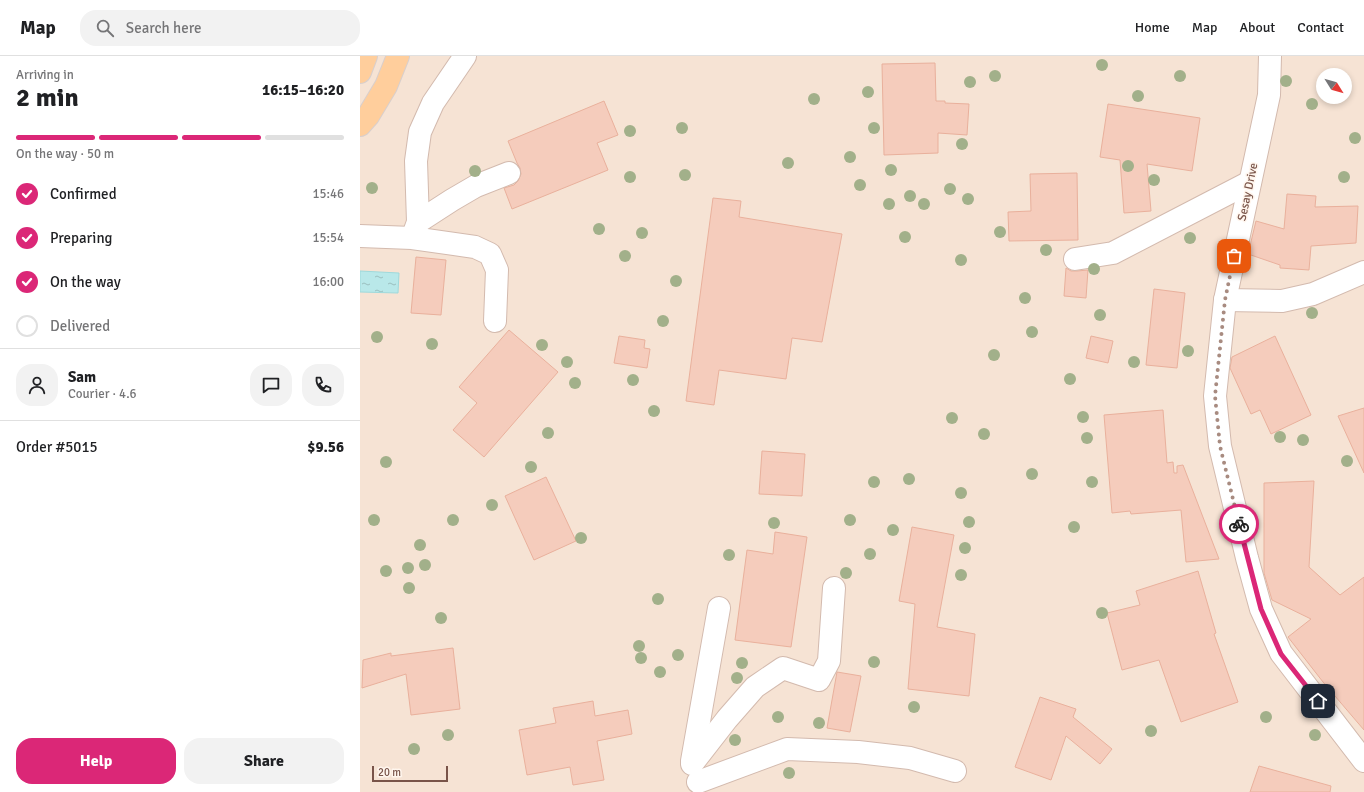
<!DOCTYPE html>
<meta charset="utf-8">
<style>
body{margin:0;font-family:Signika,sans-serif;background:#f2f2f2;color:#202124;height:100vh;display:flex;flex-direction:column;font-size:15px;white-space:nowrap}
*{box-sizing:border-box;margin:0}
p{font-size:13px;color:#757577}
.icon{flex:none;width:22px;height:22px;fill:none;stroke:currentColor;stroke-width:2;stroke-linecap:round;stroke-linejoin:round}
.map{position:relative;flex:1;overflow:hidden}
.sheet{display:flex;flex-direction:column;background:#fff;width:360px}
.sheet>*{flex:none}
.needle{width:26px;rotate:127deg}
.tools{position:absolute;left:956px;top:12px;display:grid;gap:8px}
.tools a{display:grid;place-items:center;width:36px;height:36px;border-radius:50%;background:#fff;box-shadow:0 2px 6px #0003;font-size:20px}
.scale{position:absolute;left:12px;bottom:10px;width:76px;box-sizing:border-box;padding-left:4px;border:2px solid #795449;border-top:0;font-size:11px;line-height:14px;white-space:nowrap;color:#795449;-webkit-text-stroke:3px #fff6ee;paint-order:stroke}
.pin{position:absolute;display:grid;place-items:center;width:34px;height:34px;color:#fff;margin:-17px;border-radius:8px;box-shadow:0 2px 6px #0006}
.courier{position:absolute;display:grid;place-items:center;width:40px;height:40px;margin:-20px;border:3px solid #db2777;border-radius:50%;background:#fff;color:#222;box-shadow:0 1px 5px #0007}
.overview em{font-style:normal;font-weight:700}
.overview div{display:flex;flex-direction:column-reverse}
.overview{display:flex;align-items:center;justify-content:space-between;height:68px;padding:0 16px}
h1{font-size:26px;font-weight:700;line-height:30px}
.bar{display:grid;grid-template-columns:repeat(4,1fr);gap:6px 4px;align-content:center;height:48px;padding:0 16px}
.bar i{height:5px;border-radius:3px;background:#e0e0e0}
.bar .selected{background:#db2777}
.bar p{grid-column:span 4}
.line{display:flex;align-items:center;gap:10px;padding:0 16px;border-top:1px solid #e0e0e0}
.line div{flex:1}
.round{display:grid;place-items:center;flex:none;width:42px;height:42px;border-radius:16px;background:#f2f2f2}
ol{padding:0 16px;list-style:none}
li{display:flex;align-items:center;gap:12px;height:44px}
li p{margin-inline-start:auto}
li .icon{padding:4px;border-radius:50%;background:#db2777;color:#fff;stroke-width:4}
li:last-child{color:#757577}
li i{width:22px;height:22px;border:2px solid #e0e0e0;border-radius:50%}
.primary-button{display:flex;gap:8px;margin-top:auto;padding:8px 16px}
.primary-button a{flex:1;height:46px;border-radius:16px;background:#db2777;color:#fff;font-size:16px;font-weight:700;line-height:46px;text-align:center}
.primary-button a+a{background:#f2f2f2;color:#202124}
header{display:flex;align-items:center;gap:24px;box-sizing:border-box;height:56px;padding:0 20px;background:#fff;border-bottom:1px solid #e0e0e0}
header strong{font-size:19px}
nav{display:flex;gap:22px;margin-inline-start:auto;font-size:14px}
.search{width:280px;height:36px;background:#f2f2f2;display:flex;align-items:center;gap:10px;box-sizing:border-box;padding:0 14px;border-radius:16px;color:#757577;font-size:15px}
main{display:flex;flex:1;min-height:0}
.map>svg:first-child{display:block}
.residential{fill:#f6e3d4;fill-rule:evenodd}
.water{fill:url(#water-ripples);stroke:#9fd9db}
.building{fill:#f5ccbc;stroke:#e9b09c}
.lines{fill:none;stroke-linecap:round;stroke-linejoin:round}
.minor-casing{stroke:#d3baae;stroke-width:24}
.major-casing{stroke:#d9cfcc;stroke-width:24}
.minor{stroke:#fff;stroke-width:22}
.major{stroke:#ffce9c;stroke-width:22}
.tree{fill:#a2b08a}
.done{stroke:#a88b80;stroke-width:4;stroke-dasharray:0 7.2}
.route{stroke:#db2777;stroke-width:5}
.labels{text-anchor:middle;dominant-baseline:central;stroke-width:3;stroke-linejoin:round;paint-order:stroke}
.street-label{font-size:12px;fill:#795449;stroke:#fff6ee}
</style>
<header>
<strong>Map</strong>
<div class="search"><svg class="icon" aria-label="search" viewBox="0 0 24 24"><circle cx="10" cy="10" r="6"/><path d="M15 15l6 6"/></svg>Search here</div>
<nav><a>Home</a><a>Map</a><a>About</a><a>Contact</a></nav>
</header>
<main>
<section class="sheet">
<div class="overview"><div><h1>2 min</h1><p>Arriving in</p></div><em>16:15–16:20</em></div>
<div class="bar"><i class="selected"></i><i class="selected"></i><i class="selected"></i><i></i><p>On the way · 50 m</p></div>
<ol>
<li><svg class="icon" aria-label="check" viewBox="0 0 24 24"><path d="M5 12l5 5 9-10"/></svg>Confirmed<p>15:46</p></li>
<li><svg class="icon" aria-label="check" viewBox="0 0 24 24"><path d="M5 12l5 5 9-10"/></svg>Preparing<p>15:54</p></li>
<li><svg class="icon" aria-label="check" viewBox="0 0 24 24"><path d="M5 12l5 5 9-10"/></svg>On the way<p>16:00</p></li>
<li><i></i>Delivered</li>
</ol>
<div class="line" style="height:72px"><a class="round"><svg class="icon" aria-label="person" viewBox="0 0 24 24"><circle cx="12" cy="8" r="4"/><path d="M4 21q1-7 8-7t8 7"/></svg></a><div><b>Sam</b><p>Courier · 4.6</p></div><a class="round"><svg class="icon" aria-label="chat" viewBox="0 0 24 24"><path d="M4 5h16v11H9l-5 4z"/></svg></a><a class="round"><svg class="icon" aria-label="phone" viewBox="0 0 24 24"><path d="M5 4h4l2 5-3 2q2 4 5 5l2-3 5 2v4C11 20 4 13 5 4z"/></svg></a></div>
<div class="line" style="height:52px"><div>Order #5015</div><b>$9.56</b></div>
<div class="primary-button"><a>Help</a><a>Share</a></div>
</section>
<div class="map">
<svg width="1004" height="736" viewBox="0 0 1004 736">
<defs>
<pattern id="water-ripples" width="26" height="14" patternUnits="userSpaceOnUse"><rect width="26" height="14" fill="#b9e8e9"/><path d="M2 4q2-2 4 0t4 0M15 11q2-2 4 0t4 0" fill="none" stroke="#9bbfbf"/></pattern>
</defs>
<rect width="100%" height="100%" fill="#fef2e7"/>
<!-- residential -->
<path class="residential" d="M0,0H1004V736H0ZM963,19H985V41H963Z"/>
<!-- water -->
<path class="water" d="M0,215L39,217L38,237L0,236Z"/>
<!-- building -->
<g class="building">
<path d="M575,7L576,45H585V47L609,48L607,79L578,77V97L524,99L522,8Z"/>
<path d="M244,45L258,79L237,87L248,114L152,153L144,132L154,129L158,125L161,118L160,112L157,107L148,85Z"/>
<path d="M748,48L840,62L832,115L787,108L791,155L764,157L760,104L740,101Z"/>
<path d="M717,117L718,184L649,185L648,156L671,155L670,118Z"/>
<path d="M927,138L956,140L955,151L998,150L996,187L951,190L949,214L920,212V209L888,198L896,165L924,173Z"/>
<path d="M353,142L381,145L379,161L482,178L462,286L432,282L426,323L359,314L354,349L326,345Z"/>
<path d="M56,201L86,204L81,259L51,257Z"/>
<path d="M706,212L711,215H717L728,214L726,242L704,240Z"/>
<path d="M794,233L825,237L817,312L786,309Z"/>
<path d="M149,274L198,316L124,401L93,374L117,347L99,331Z"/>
<path d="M259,280L285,284L284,292L290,293L287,312L254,307Z"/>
<path d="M731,280L753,285L748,307L726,302Z"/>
<path d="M915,280L951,359L911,378L900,354L891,358L870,312L872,301Z"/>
<path d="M1004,352V417L978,360Z"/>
<path d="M803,354L807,407L813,406L814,417H817V410L823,409L859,503L826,506L821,454L771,458L770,455L752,457L744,359Z"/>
<path d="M402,395L445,398L442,440L399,438Z"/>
<path d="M186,421L216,485L174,504L145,440Z"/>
<path d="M954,425L949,511L980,539L1004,521V674L963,626L928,581L951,563L912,544L904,517V427Z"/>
<path d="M552,471L594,479L577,571L615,578L609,640L548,633L555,548L539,545Z"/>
<path d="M415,476L447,481L431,591L375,584L387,494L413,498Z"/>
<path d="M838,515L856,577L854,578L878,646L821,666L799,604L762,614L747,557L780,549L776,535Z"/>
<path d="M93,592L100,653L51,659L46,618L2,632L3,604L31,597V600Z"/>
<path d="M477,616L501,620L490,676L467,672Z"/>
<path d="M680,641L716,653L713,661L752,693L740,708L706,680L691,724L655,711Z"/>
<path d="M233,645L235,660L268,654L272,678L237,685L244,724L213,729L210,711L167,719L159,674L196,667L193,652Z"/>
<path d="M899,710L971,730L970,736H890Z"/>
</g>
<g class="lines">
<defs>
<g id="minor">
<path d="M910,0L909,39L865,244L855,340L860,390L887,502L901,553L921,597L1004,705"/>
<path d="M58,166L56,105L60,76L73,47L105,0"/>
<path d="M54,177L58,166L92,144L116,130L149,117"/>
<path d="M0,180L52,182L115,191L130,198L137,214L135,265"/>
<path d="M715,203L753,197L890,126"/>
<path d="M865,244L922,245L953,238L1004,216"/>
<path d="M332,705L359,552"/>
<path d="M332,708L367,663L395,631L423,612L459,624L469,605L474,532"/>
<path d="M338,726L427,693L498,696L550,702L595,715"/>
</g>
<g id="major">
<path d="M0,16L6,0"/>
<path d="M0,69L8,60L26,30L38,0"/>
</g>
</defs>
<!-- minor casing -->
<use href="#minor" class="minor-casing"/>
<!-- major casing -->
<use href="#major" class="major-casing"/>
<!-- minor -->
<use href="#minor" class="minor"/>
<!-- major -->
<use href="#major" class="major"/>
</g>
<!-- trees -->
<g class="tree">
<circle cx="742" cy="9" r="6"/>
<circle cx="635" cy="20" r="6"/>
<circle cx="820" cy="20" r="6"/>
<circle cx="926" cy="25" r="6"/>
<circle cx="610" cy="26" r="6"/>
<circle cx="508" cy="36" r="6"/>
<circle cx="778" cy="40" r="6"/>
<circle cx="454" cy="43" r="6"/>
<circle cx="952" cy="48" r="6"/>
<circle cx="322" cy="72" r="6"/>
<circle cx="514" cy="72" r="6"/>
<circle cx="270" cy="75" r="6"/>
<circle cx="995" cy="82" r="6"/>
<circle cx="602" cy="88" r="6"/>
<circle cx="490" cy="101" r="6"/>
<circle cx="428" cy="107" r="6"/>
<circle cx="768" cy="110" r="6"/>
<circle cx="531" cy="114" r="6"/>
<circle cx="115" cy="115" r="6"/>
<circle cx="325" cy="119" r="6"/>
<circle cx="270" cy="121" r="6"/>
<circle cx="984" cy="121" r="6"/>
<circle cx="794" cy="124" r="6"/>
<circle cx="500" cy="129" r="6"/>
<circle cx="12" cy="132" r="6"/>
<circle cx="590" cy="133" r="6"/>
<circle cx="550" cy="140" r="6"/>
<circle cx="608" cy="143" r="6"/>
<circle cx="529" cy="148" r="6"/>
<circle cx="564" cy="148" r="6"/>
<circle cx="239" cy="173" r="6"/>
<circle cx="640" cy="176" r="6"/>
<circle cx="282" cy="177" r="6"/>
<circle cx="545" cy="181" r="6"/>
<circle cx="830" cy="182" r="6"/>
<circle cx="686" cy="194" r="6"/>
<circle cx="265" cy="200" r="6"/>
<circle cx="601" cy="204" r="6"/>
<circle cx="734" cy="213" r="6"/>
<circle cx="316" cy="225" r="6"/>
<circle cx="665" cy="242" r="6"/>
<circle cx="952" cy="257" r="6"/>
<circle cx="740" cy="259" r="6"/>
<circle cx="303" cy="265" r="6"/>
<circle cx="672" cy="276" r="6"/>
<circle cx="17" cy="281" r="6"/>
<circle cx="72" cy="288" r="6"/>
<circle cx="182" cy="289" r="6"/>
<circle cx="828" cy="295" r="6"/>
<circle cx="634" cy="299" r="6"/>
<circle cx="207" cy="306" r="6"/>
<circle cx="774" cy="306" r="6"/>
<circle cx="710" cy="323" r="6"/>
<circle cx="273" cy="324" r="6"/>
<circle cx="215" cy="327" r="6"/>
<circle cx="294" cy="355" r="6"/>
<circle cx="723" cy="361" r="6"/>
<circle cx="592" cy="362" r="6"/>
<circle cx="188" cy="377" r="6"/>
<circle cx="624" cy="378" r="6"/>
<circle cx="920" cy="381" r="6"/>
<circle cx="727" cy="382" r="6"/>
<circle cx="943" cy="384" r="6"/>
<circle cx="987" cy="405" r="6"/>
<circle cx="26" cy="406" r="6"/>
<circle cx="171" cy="411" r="6"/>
<circle cx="672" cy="418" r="6"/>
<circle cx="549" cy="423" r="6"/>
<circle cx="514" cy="426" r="6"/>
<circle cx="732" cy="426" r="6"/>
<circle cx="601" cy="437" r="6"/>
<circle cx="132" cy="449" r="6"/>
<circle cx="14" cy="464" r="6"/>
<circle cx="93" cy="464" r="6"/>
<circle cx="490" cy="464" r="6"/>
<circle cx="609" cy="466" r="6"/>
<circle cx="414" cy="467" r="6"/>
<circle cx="714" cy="471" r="6"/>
<circle cx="533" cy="474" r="6"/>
<circle cx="221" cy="482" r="6"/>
<circle cx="60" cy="489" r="6"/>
<circle cx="605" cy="492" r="6"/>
<circle cx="510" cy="498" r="6"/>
<circle cx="369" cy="499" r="6"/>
<circle cx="65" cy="509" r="6"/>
<circle cx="48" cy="512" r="6"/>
<circle cx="26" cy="515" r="6"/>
<circle cx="486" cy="517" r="6"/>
<circle cx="601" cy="519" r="6"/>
<circle cx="49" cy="532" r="6"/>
<circle cx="298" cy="543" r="6"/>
<circle cx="742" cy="557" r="6"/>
<circle cx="81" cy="562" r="6"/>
<circle cx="279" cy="590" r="6"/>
<circle cx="318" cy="599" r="6"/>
<circle cx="281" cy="602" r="6"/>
<circle cx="514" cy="606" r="6"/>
<circle cx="382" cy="607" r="6"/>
<circle cx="300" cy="616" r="6"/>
<circle cx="377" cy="622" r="6"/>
<circle cx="554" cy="651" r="6"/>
<circle cx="418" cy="661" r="6"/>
<circle cx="906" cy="661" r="6"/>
<circle cx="459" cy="667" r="6"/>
<circle cx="791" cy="675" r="6"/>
<circle cx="88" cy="679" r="6"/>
<circle cx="955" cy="679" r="6"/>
<circle cx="375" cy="684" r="6"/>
<circle cx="54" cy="693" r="6"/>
<circle cx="429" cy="717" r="6"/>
</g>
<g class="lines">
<!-- done -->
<path class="done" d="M874,200L865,244L855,340L860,390L879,468"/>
<!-- route -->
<path class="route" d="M879,468L901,553L921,598L958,645"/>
</g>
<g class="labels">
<!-- street labels -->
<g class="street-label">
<text transform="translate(888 136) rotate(-78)">Sesay Drive</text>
</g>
</g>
</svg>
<div class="tools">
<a><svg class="needle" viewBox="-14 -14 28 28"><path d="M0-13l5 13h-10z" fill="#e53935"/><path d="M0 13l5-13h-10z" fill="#757577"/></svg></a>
</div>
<div class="scale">20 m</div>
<div class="pin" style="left:874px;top:200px;background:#ea580c"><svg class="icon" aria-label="bag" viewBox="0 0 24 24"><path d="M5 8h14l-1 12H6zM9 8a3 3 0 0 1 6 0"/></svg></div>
<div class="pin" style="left:958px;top:645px;background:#1f2937"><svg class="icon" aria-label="home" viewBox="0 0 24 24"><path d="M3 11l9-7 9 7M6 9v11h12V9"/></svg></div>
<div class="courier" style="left:879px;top:468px"><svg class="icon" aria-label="bike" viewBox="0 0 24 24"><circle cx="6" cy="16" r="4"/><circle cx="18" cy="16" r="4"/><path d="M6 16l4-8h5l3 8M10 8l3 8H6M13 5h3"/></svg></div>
</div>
</main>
